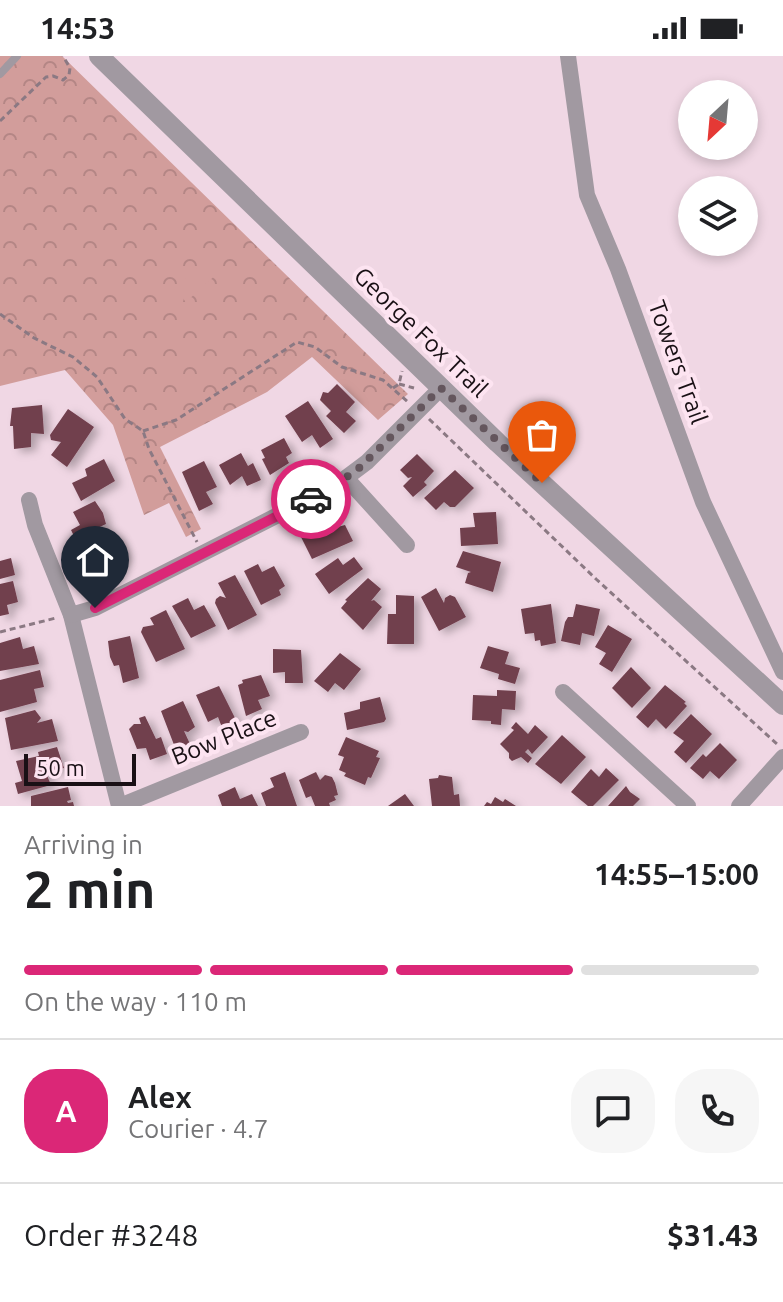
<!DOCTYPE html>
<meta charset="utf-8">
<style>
body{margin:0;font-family:Ubuntu,sans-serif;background:#f6f6f6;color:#202124;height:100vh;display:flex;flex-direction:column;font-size:30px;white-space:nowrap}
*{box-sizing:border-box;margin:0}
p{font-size:26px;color:#757577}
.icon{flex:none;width:44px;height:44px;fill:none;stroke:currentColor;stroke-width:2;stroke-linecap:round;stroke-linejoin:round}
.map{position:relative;height:750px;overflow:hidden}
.side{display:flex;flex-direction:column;background:#fff;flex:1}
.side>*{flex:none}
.needle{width:52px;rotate:206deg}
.buttons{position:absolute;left:678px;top:24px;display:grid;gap:16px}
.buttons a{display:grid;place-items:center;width:80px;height:80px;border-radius:50%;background:#fff;box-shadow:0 4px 12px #0003;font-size:40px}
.scale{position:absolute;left:24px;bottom:20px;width:112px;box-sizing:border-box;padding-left:8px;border:4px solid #191015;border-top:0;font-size:22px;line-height:28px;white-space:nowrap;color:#191015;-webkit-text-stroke:6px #fde4f1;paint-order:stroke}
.pin{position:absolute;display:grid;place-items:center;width:68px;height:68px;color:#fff;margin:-82px -34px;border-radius:50% 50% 50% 0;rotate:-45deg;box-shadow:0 0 8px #0007}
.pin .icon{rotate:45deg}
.courier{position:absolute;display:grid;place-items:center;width:80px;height:80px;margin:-40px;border:6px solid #db2777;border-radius:50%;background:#fff;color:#222;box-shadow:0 2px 10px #0007}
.head em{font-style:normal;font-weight:700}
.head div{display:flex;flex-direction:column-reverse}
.head{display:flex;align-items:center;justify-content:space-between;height:136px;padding:0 24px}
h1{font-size:52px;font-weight:700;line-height:60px}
.bar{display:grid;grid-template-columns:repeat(4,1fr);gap:12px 8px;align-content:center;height:96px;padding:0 24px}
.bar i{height:10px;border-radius:6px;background:#e0e0e0}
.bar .active{background:#db2777}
.bar p{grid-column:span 4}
.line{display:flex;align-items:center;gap:20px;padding:0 24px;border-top:2px solid #e0e0e0}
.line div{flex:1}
.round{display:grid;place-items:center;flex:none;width:84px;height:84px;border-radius:32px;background:#f6f6f6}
.status{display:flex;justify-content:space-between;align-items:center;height:56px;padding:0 40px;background:#fff;direction:ltr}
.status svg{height:22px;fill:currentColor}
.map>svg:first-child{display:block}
.park{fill:url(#park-crowns)}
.pitch{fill:#d29d9b}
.building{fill:#713f4d;filter:url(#shadow)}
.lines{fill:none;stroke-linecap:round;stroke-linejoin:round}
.path{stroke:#8b7983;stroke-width:3;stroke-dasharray:6 4;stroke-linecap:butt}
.service{stroke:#a199a1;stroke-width:8}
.minor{stroke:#a199a1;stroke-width:16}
.tertiary{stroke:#a199a1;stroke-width:20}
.done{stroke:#64565d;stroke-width:8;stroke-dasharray:0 14.4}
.route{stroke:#db2777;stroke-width:10}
.labels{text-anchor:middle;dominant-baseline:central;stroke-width:8;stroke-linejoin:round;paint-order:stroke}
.street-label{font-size:24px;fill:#191015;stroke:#fde4f1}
</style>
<div class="status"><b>14:53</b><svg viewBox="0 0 49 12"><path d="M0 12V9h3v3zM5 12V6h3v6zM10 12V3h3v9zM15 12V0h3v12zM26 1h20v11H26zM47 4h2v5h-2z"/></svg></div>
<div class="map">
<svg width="783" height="750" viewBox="0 0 783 750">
<defs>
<pattern id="park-crowns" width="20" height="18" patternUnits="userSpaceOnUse" patternTransform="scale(2)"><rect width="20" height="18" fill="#d29d9b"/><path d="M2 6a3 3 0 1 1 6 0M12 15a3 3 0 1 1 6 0" fill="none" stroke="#b48685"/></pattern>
<filter id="shadow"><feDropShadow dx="6" dy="3.5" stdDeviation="4" flood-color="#0004"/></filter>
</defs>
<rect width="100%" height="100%" fill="#f0d7e4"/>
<!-- park -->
<path class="park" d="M0,0H62L408,338L378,364L312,301L267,336L160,391L201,473L186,481L169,447L144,459L113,369L65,314L0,330Z"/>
<!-- pitch -->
<path class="pitch" d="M208,202L220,215L186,246L174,233Z"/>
<!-- building -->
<g class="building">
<path d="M337,328L355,346L346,356L356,365L344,377L326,360L331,355L320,344L323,336L328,337Z"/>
<path d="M308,345L333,383L320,392L312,379L302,386L285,360Z"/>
<path d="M42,349L44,378L31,377V391L14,393L13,370H10L12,352Z"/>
<path d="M68,353L94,371L67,411L51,399L61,386L51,384L50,379Z"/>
<path d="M284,382L292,397L286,401L289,407L270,419L262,403L265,402L261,394Z"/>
<path d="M241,397L248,410L253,407L261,424L247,430L242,420L230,429L219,409Z"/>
<path d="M417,398L434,415L424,426L427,429L413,441L403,430L412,421L408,422L400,414Z"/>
<path d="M104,403L115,425L81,445L72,427L87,420L85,413Z"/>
<path d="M204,405L217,431L206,436L213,448L199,455L182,416Z"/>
<path d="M455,414L474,432L455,451H450L444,446L436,454L424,442Z"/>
<path d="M95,445L103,457L106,468L93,474L96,479L78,488L71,474L80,469L73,456Z"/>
<path d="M496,456L498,488L461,490L460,472L475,471L473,457Z"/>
<path d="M329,464L334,472L345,469L353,485L312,503L300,479Z"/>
<path d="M115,479L126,501L101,514L96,504L85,510L77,494L97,484L98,486L106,482V484Z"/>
<path d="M463,495L501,506L493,536L465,527L468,517L471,516L456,511Z"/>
<path d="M354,501L363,513L329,538L315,518L338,502L343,509Z"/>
<path d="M11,502L15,519L0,523V505Z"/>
<path d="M258,508L262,516L274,510L285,530L279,534L281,539L261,549L244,515Z"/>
<path d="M235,519L257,559L228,574L215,547L216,543L220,540L226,542L218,527Z"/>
<path d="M368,522L381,533L371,545L374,544L382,551L363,574L341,552L347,545L345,544Z"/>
<path d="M13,525L18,546L7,549L9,558L0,560V528Z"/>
<path d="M436,532L444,547L445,542L450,539L455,541L466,561L439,575L421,541Z"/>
<path d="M396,539L414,540V588H387L388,558H396Z"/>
<path d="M188,542L194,554L204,549L216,570L191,582L172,550Z"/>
<path d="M551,548L556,587L541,590L540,584L535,585L534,577L525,578L521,553Z"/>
<path d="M576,548L600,553L594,580L582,577L580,589L561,585L565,566L568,561H573Z"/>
<path d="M166,554L185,593L156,606L141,576L143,571L154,569L150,562Z"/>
<path d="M608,569L632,583L612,616L599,608L606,597L595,591Z"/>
<path d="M130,580L139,622L123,627L119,609L114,610L110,601L108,585Z"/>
<path d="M20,581L23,593L34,590L39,608L0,615V587Z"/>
<path d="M488,590L509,596L505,608L520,612L515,628L498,623L499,618L480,612Z"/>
<path d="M273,593L301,594L303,627H285V616L273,617Z"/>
<path d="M340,597L361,613L344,634L335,627L328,636L314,625Z"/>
<path d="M631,611L651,632L632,652L612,632Z"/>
<path d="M40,614L44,631L34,633L37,646L0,656V624Z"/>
<path d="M261,619L270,640L258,644L262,653L246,660L238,629L243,627L242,624Z"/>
<path d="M665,629L686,646L684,647L687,650L666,673L656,663L648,672L636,661Z"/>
<path d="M219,630L238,668L223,674L218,661L208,666L196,639Z"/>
<path d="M497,634L516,635L515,654L502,653L501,669L491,668V665L472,664L473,639L497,640Z"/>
<path d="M380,641L386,663L384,666L347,674L344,657L360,653V646Z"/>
<path d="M183,645L195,671L188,676L184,675L190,688L176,694L161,655Z"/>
<path d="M35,654L41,662L37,667L52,663L58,685L11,694L5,662Z"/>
<path d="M691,658L712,678L686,707L674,696L684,685L673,677Z"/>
<path d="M145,660L156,683L161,681L167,698L150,704L146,692L137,693L129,673L134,668H141L139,662Z"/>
<path d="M516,666L528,678L535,669L548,681L532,698L528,693L525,696L532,702L528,707L521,701L512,705L509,702V697L500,688L514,674L511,672Z"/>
<path d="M562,679L586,701L561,728L535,708Z"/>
<path d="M346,681L379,695L376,701L380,702L371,722L368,721L365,729L344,720L346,717L339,714L344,701L338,699Z"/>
<path d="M720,687L737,704L719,723L710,715L703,723L690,712L703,698L706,701Z"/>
<path d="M57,691L64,712L46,717L51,729L18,738L15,727L22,725L16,705L39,700L38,696Z"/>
<path d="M606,712L619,724L593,750H588L571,736L591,713L599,721Z"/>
<path d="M285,716L297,750H266L261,737L274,731L270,722Z"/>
<path d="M316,716L320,724L325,719L332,721L335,727L338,739L334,740L336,744L329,747L330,750H315L311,740L306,742L299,724Z"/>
<path d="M439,719L452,721L454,739L459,738L460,750H432L429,723L438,722Z"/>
<path d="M626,730L630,736L640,743L633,750H608Z"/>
<path d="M68,731L71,744L67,745L68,747L73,746L74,750H31V740Z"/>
<path d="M235,731L240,743L252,738L258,750H222L218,739Z"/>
<path d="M405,738L414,750H388Z"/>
<path d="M495,741L503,746L505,743L516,750H484L487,746L491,748Z"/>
</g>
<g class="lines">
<!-- path -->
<g class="path">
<path d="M0,65L46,21L53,20L63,24L69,19L70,12L63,0"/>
<path d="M0,258L34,282L73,301L97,321L125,363L143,375L149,393L197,486"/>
<path d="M399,328L414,332"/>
<path d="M393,332L399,328L402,315"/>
<path d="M429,363L596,523L777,688"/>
<path d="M143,375L176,364L297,286L315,291L342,311L383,324L408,346"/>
<path d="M0,576L56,562"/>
</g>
<!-- service -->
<path class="service" d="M0,18L17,0"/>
<!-- minor -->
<g class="minor">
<path d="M568,0L587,139L618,213L703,446L783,616"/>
<path d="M347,423L407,489"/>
<path d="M29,444L35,469L71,559L119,750"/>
<path d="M71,559L95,552L335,430L367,406L441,332"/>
<path d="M563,636L688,750"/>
<path d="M120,750L301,676"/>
<path d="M739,750L783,701"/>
</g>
<!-- tertiary -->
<path class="tertiary" d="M99,0L498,387L783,649"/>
</g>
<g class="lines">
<!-- done -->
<path class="done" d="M311,443L356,415L441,332L542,427"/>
<!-- route -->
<path class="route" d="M95,552L311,443"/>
</g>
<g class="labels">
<!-- street labels -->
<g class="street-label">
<text transform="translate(421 276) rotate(44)">George Fox Trail</text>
<text transform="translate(678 306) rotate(70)">Towers Trail</text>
<text transform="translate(224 681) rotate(-22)">Bow Place</text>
</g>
</g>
</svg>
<div class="buttons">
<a><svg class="needle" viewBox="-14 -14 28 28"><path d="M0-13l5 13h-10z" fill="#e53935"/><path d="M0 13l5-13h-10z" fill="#757577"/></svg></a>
<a><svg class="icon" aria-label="layers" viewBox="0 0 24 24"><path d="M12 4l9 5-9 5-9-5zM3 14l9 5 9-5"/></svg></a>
</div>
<div class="scale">50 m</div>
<div class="pin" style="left:542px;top:427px;background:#ea580c"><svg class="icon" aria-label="bag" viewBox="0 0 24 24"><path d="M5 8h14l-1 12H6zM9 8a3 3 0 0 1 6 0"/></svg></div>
<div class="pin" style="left:95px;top:552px;background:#1f2937"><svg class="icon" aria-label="home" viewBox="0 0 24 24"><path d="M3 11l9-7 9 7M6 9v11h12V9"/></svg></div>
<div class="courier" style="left:311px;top:443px"><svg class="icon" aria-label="car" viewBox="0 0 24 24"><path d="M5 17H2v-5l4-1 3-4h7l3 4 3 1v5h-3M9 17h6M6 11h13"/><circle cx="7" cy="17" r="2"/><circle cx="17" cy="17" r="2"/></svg></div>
</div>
<section class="side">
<div class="head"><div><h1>2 min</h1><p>Arriving in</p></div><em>14:55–15:00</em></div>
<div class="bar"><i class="active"></i><i class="active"></i><i class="active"></i><i></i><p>On the way · 110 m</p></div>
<div class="line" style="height:144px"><b class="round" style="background:#db2777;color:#fff">A</b><div><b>Alex</b><p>Courier · 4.7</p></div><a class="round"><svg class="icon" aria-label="chat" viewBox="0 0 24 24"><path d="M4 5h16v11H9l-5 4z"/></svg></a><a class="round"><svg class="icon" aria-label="phone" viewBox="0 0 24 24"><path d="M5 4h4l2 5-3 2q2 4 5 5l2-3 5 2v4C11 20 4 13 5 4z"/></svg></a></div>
<div class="line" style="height:104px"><div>Order #3248</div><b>$31.43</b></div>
</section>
